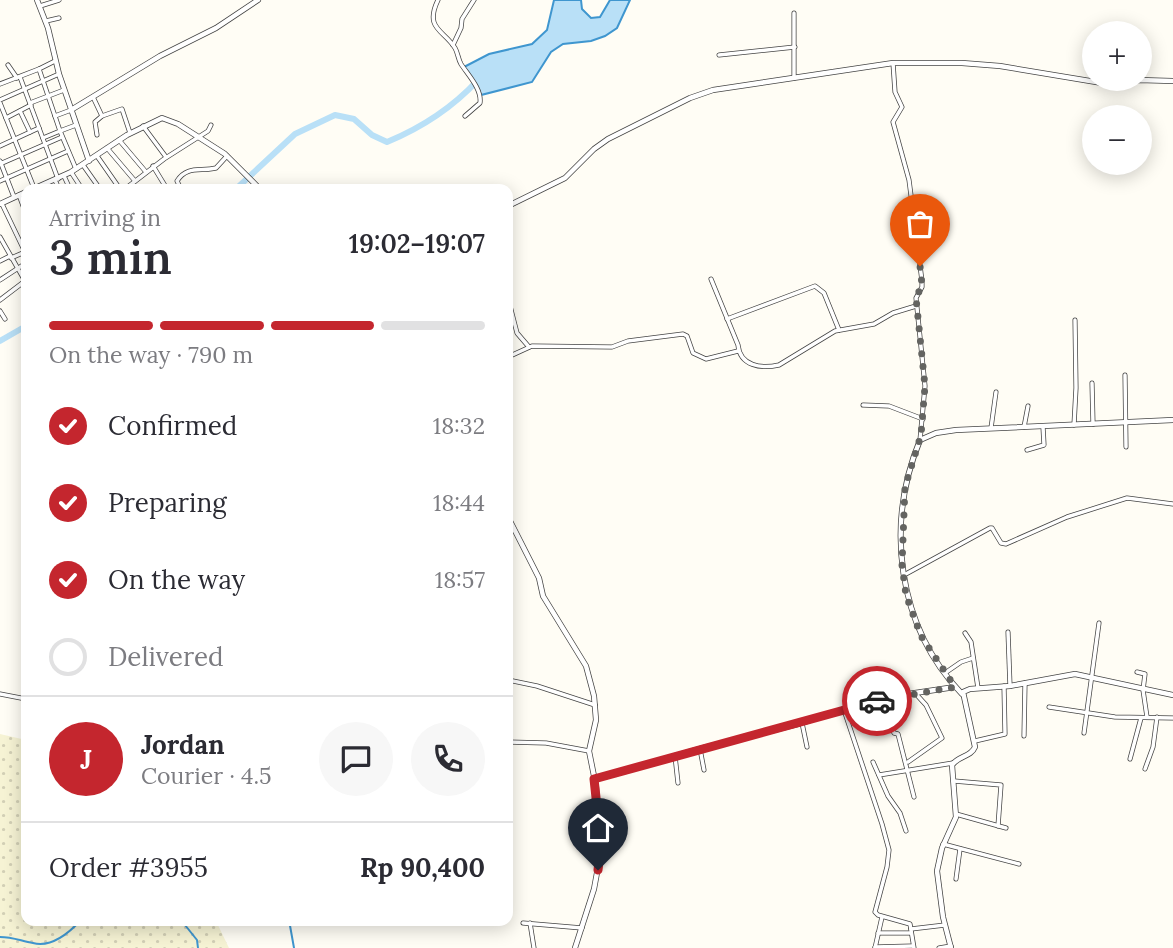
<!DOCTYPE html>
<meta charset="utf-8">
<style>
body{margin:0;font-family:Lora,serif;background:#f7f7f7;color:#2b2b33;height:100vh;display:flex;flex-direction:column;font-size:26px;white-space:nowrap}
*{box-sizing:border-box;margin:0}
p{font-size:23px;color:#7c7c81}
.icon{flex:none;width:38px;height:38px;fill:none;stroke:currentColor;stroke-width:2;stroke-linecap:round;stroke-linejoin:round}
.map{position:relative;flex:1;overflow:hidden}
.panel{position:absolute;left:21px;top:184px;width:492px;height:742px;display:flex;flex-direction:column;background:#fff;border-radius:14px;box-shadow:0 4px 18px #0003}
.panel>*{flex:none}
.fabs{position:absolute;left:1082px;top:21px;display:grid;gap:14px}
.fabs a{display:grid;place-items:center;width:70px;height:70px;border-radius:50%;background:#fff;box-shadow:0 4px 18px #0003;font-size:35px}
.pin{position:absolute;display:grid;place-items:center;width:60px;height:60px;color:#fff;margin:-72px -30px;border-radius:50% 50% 50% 0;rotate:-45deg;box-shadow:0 0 7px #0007}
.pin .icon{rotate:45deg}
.courier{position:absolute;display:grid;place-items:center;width:70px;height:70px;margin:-35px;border:5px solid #c4262e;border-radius:50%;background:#fff;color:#222;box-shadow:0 2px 9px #0007}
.overview em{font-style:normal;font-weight:600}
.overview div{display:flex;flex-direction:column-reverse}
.overview{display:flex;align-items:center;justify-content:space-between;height:119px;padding:0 28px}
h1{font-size:46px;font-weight:600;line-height:52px}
.bar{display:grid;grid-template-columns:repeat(4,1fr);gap:10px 7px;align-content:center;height:84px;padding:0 28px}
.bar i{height:9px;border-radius:5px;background:#e1e1e2}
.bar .active{background:#c4262e}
.bar p{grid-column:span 4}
.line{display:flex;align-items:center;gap:18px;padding:0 28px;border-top:2px solid #e1e1e2}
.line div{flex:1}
.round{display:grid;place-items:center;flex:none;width:74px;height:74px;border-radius:37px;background:#f7f7f7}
ol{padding:0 28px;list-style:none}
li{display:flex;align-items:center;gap:21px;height:77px}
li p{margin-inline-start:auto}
li .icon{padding:7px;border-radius:50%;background:#c4262e;color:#fff;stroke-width:4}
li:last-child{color:#7c7c81}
li i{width:38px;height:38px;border:4px solid #e1e1e2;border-radius:50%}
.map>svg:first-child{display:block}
.farmland{fill:url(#farmland-dots)}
.water{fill:#b9e0f7;stroke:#3f96cf;stroke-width:2}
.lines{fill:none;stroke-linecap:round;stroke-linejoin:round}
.stream{stroke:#3f96cf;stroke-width:2}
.river{stroke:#b9e0f7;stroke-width:6}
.minor-casing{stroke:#444;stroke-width:5}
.tertiary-casing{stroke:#444;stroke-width:6}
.minor{stroke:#fff;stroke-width:3.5}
.tertiary{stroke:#fff;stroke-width:4.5}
.done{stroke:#646461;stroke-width:7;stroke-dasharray:0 12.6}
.route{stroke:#c4262e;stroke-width:9}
</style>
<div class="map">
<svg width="1173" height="948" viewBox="0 0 1173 948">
<defs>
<pattern id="farmland-dots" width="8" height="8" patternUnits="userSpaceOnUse" patternTransform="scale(1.75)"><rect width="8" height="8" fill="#f6f3d4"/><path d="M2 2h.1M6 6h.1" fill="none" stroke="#d2cfb5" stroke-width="1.8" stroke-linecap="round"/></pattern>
</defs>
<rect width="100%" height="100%" fill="#fffdf5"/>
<!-- farmland -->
<path class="farmland" d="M0,734L26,740V920L216,921L229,948H0Z"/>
<!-- water -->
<path class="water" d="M554,0H581L582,9L591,18L600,17L610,0H630L617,28L605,36L591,41L563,44L551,52L532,82L481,95L464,67L489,54L532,44L547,30Z"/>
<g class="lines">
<!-- stream -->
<g class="stream">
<path d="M181,920L197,940L198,948"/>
<path d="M289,920L294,948"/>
<path d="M0,937C13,937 21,941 33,943C52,948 69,933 81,920"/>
</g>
<!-- river -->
<g class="river">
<path d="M236,189L295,134L335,115L354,119L372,135L387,142C421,128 453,107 478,80"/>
<path d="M0,341L26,326"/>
</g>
<defs>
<g id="minor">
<path d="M438,0C424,29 444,30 455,48C458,53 458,59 461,64C468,75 482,89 480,103L465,116"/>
<path d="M40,6L59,0"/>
<path d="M794,13V78"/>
<path d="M46,21L59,18"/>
<path d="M453,45L461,28L462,19L474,0"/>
<path d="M719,55L795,47"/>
<path d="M55,61L39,69L60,131L76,125"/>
<path d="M893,63L895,92L902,107L893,122L909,180L922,281V287L916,298L925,386L920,440"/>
<path d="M8,65L17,78"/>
<path d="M20,77L58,179"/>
<path d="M0,84L39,69"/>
<path d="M93,97L102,116L122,109L130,133"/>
<path d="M0,100L59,74"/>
<path d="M0,103L34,188"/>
<path d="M30,103L64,90"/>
<path d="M20,111L30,132"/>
<path d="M55,116L71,110"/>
<path d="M6,118L31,105"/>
<path d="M143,126L166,157"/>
<path d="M97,135L95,122L102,116"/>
<path d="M43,138L60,131L76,169"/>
<path d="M119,140L146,172"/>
<path d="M0,146L39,128"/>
<path d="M107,148L135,181"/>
<path d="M97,156L120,189"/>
<path d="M0,161L14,197"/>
<path d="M0,164L62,137"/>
<path d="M83,165L100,189"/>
<path d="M153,166L167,189"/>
<path d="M71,172L82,189"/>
<path d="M64,176L70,189"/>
<path d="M55,180L59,189"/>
<path d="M0,181L68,151"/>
<path d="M125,189L164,159L208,131L211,125"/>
<path d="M181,189L177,181C187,165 201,172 216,168L227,156"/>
<path d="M19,195L26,214"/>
<path d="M2,204L25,252"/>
<path d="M0,237L25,281"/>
<path d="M11,258L25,252"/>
<path d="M0,261L10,256"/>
<path d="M711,279L738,345C740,366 761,369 779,365L835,331L874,324L893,313L916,306"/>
<path d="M0,280L26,263"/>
<path d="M508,298L517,333L529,347"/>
<path d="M0,300L25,281"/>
<path d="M0,311L5,319"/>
<path d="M727,319L815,286L824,293L839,330"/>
<path d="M508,357L532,346L612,347L628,341L683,334L687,336L693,353L706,359L738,351"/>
<path d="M1125,375L1126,447"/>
<path d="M1092,383L1093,424"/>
<path d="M863,405L889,406L923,419"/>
<path d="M1074,425L1076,388L1075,320"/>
<path d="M1024,427L1028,406"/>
<path d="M991,428L996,392"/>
<path d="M1027,450L1044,445L1043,427"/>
<path d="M904,575L990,528H992L1001,543L1006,544L1067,517L1127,498L1173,504"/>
<path d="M1008,632L1010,686"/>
<path d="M965,633L971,642L978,688"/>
<path d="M508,659L510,680"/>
<path d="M1137,672L1145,674L1143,690L1147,717"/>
<path d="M945,673L961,662L973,658"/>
<path d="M508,680L537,686L595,705"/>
<path d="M0,694L26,699"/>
<path d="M879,700L894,733L898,734L914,797"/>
<path d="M1049,707L1115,717L1173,718"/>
<path d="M844,710L882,824L889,850L887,867L875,912L878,915L910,924L914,948"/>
<path d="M802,723L807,747"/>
<path d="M1084,733L1099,623"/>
<path d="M1024,736L1025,683"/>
<path d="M975,741L1005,734L1004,686"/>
<path d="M508,742L546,743L589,751"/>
<path d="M700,749L704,770"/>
<path d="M675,756L678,783"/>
<path d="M1130,759L1141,718"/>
<path d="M873,762L888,796L900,813L906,831"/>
<path d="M908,762L942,738L926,705L915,693"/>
<path d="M1145,769L1153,747L1157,717"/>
<path d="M879,775L953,763"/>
<path d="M954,781L1001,785L998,826"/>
<path d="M956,814L1006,828"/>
<path d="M943,844L1019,864"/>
<path d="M956,879L960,849"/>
<path d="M523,923L582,928"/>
<path d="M530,923L534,948"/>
<path d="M911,929L945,925"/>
<path d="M878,933H911"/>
<path d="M875,947L913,946"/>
<path d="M875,948L882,917"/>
<path d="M939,948L951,946"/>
</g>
<g id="tertiary">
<path d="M37,0L48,28L59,74L89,161"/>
<path d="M71,110L160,56L216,28L258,0"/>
<path d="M33,189L71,172L127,135L162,118L178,124L225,154L260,189"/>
<path d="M0,204L26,192"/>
<path d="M508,206L565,178L594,149L608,139L690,98L713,90L893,63H962L1000,66L1108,84L1139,80L1173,81"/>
<path d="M508,517L539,578L543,596L586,666L594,696L596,720L589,751L596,786L601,851L594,889L575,948"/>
<path d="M962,694C897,626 885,525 920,440L936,433L956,430L1173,420"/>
<path d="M594,779L703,748L802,723L853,706L908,694L955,687"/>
<path d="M951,948L943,917L937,871L942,848L956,817L952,765C958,756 971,757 975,747L963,692L970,689L1010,686L1075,674L1173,695"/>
</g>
</defs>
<!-- minor casing -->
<use href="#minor" class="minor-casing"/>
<!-- tertiary casing -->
<use href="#tertiary" class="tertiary-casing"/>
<!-- minor -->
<use href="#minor" class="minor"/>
<!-- tertiary -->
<use href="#tertiary" class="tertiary"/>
</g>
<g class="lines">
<!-- done -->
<path class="done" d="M877,701L955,687L921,636L906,595L902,565L905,487L921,435L925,386L916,298L922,285L920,266"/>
<!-- route -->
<path class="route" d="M598,870L601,844L594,779L877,701"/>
</g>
</svg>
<div class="fabs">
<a>+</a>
<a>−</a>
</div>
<div class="pin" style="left:920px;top:266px;background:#ea580c"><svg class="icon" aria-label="bag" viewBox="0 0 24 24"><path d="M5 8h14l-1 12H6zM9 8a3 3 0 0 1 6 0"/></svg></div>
<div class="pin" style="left:598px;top:870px;background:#1f2937"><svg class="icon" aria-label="home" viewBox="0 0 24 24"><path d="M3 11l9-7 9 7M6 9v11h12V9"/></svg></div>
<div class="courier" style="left:877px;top:701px"><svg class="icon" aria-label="car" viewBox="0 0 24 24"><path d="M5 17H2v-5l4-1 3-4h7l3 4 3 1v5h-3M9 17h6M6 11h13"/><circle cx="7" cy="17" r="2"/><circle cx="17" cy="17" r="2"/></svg></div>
<section class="panel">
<div class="overview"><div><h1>3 min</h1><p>Arriving in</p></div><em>19:02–19:07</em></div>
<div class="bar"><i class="active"></i><i class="active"></i><i class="active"></i><i></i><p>On the way · 790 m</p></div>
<ol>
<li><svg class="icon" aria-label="check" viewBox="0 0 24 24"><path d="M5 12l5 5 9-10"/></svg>Confirmed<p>18:32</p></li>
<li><svg class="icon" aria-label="check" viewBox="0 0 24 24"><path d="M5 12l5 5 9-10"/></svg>Preparing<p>18:44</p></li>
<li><svg class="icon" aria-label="check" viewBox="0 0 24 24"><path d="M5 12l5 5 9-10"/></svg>On the way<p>18:57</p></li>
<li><i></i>Delivered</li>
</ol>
<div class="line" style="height:126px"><b class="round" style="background:#c4262e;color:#fff">J</b><div><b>Jordan</b><p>Courier · 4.5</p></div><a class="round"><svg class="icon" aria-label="chat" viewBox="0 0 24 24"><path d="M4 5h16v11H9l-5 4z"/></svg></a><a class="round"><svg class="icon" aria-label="phone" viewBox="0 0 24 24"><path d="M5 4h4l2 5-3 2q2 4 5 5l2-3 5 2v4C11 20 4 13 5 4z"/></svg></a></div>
<div class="line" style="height:91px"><div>Order #3955</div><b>Rp 90,400</b></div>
</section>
</div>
